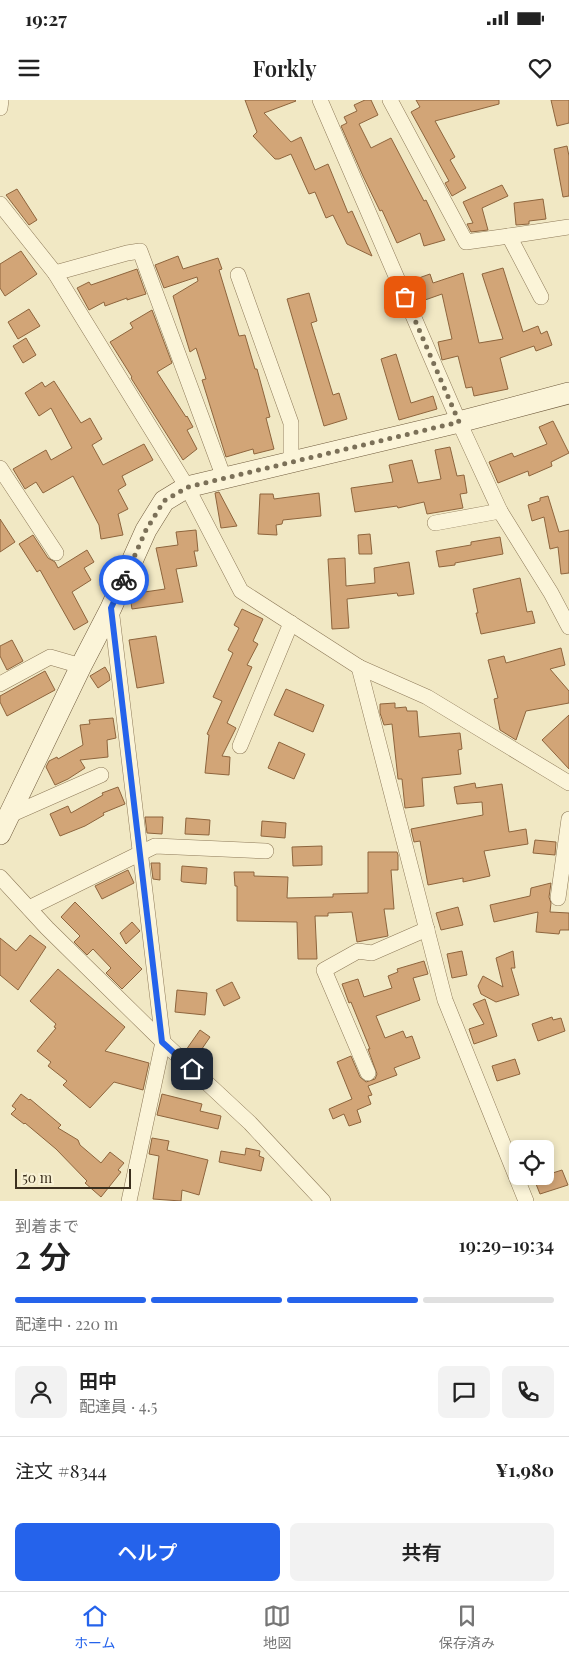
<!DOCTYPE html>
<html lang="ja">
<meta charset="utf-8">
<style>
body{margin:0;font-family:"Playfair Display","Noto Sans JP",serif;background:#f2f2f2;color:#222;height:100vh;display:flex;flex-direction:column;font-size:19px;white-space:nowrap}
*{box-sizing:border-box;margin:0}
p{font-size:16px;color:#767676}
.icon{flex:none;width:28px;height:28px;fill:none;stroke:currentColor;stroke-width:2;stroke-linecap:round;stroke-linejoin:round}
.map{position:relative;height:1101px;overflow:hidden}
.drawer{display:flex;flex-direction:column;background:#fff;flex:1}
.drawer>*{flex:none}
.buttons{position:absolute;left:509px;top:1040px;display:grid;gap:10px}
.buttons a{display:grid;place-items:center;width:45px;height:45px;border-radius:8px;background:#fff;box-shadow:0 2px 8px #0003;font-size:25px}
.scale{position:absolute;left:15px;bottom:12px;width:116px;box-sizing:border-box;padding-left:5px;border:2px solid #3c301e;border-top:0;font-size:14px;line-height:18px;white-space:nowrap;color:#3c301e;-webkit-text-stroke:4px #f8f1d4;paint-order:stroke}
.pin{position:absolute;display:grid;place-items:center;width:42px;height:42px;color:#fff;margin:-21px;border-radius:10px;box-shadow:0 2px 8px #0006}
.courier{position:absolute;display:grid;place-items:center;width:50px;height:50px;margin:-25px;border:4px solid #2563eb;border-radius:50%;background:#fff;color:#222;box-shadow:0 1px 6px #0007}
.headline em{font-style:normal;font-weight:600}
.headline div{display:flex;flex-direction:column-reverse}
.headline{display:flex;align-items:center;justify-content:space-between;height:85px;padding:0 15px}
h1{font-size:32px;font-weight:600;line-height:38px}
.bar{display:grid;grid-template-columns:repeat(4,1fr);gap:8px 5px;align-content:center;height:60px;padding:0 15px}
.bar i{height:6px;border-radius:4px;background:#e0e0e0}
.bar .on{background:#2563eb}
.bar p{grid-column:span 4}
.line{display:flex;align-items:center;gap:12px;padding:0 15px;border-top:1px solid #e0e0e0}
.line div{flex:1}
.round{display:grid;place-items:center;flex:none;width:52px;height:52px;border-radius:8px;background:#f2f2f2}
.action{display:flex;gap:10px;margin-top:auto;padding:10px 15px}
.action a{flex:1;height:58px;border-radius:8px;background:#2563eb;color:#fff;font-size:20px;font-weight:600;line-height:58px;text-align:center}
.action a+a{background:#f2f2f2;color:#222}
.status{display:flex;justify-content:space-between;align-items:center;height:35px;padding:0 25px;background:#fff;direction:ltr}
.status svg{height:14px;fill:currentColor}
header{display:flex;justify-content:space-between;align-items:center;height:65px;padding:0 15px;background:#fff;font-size:22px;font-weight:600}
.tab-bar{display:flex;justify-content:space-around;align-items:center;height:70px;border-top:1px solid #e0e0e0;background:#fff;font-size:14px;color:#767676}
.tab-bar a{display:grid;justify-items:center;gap:2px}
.tab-bar .on{color:#2563eb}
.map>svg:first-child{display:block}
.building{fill:#d2a577;stroke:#8e653d}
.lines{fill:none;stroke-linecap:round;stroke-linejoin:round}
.street-casing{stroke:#8e7a59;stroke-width:16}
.secondary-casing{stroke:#6f5a3c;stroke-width:22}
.street{stroke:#fbf4d8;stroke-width:15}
.secondary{stroke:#fbf4d8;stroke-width:21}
.done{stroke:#7b7058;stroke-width:5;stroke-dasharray:0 9}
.route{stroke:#2563eb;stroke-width:6}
</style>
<div class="status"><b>19:27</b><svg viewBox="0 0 49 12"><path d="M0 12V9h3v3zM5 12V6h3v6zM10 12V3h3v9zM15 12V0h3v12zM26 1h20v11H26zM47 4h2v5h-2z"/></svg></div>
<header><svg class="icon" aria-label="menu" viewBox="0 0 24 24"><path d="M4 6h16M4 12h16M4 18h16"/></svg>Forkly<svg class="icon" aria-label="heart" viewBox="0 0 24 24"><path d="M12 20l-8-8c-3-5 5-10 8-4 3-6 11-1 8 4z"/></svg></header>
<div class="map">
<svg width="569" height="1101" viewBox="0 0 569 1101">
<rect width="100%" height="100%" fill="#f1e8c4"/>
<!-- building -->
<g class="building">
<path d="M245,0H295L296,1L264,13L291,42L301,37L315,70L328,64L348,113L352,111L372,156L347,144L333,115L326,118L315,92L309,94L291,54L279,59H275L253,36L257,32Z"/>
<path d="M365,0H371L378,15L359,24L371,48L391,38L424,101L426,100L445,140L424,146L420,133L397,143L382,110L380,111L363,76L341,26L347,23L344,17L357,11L354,5Z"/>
<path d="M416,0H499V4L435,21L455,57L450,60L466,88L452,96L445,83L449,81L411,12L420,7Z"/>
<path d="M551,0H569V23L557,26Z"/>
<path d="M567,46L569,56V96L563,97L554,49Z"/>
<path d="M502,85L508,96L482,108L488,130L471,132L467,124L473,123L463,102Z"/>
<path d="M17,89L37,120L29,125L6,95Z"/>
<path d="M543,99L546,119L529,121V124L516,125L514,103Z"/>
<path d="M21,151L37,174L5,196L0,188V164Z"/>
<path d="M178,156L183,169L218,158L222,169L219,170L239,236L245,235L255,269H257L270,317L266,318L274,349L254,354L253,349L226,357L202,280L206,279L196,248L190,252L173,196L198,181L197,177L164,188L155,165Z"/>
<path d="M503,168L523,232L538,226L541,234L547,231L552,245L536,251L534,246L500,258L508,289L474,296L472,287L466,288L458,256L442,260L438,242L452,239L442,194L425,200L422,194L418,195L413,180L430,174L433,183L463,173L479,243L503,239L482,174Z"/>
<path d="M137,169L146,194L127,200V198L105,206L104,202L89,210L77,188L89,182L91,185Z"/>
<path d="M309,193L317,221L311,223L333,295L339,293L347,319L324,326L287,199Z"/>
<path d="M29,209L40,226L18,239L8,222Z"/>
<path d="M152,210L172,263L157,272L186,317L187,316L193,327L187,330L197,349L183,360L131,278L132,277L110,242L133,228L130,223Z"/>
<path d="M26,238L36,255L23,263L13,246Z"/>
<path d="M396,254L411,303L433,296L437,309L399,320L381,259Z"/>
<path d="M54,281L81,323L90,318L102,339L92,345L103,365L144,344L153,360L122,376L126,385L118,390L128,409L118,414L123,435L101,439L99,425L73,376L43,393L36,382L25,389L13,369L46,350L51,360L72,348L51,308L39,316L25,293L42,282L45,287Z"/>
<path d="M553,321L569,353L551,362L552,366L529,376L528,371L498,383L489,362L512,353L514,357L547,344L539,327Z"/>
<path d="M450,347L457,376L464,375L467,393L460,394L463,408L427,414L424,402L398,408L397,406L355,412L351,388L393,382L389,365L412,360L418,383L441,379L435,350Z"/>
<path d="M219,392L237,426L221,428L215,393Z"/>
<path d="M319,393L321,416L283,420L282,424L276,425L277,435L258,434L260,394H273L274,399Z"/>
<path d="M548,396L559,432L569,430V473L561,474L558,447L550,449L544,417L532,421L528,405L540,401V398Z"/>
<path d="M0,419L15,442L0,452Z"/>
<path d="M196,430L198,451H194L197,466L176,469L183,502L132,509L130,497L131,494L165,489L156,448L178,445L176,432Z"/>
<path d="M370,434L372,454H359L358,435Z"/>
<path d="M33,435L48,458L55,462L58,468L87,450L94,462L84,468L91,480L72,492L88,522L74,530L40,470L37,472L19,444Z"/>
<path d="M500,437L503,454L455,463V465L439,467L436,451L471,445V442Z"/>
<path d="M345,458L346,486L375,483L374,468L409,462L414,494L398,496L397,493L347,499L349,528L332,529L328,459Z"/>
<path d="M520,478L527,512L532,511L535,523L481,534L476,513H478L473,489Z"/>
<path d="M242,509L263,519L253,541L258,544L247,565L252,567L227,623L236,628L222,656L230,657L229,675L205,673L209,635L207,634L222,601L213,597L233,553L228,550L239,528L234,525Z"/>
<path d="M156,536L164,583L137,588L129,540Z"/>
<path d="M12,540L23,561L7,570L0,556V546Z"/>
<path d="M561,548L565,565L550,569L569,591V603L526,611L516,640L500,630L494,599L498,598L488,560L504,556L506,563Z"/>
<path d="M105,567L109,574L110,580L98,588L90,576Z"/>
<path d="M45,571L55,590L7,616L0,602V596Z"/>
<path d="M286,589L324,605L313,632L274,615Z"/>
<path d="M395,603V608L406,607L407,611H417L419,637L460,633L462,649L458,650L461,674L422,678L424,706L405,708L402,679H398L392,624L384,625L380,613V604Z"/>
<path d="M569,615V669L542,640Z"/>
<path d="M113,618L116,638L107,640L108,657L80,660L85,668L68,679L55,685L46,667L49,661L57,657L58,659L83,645L80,625L90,624L89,620Z"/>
<path d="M279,642L305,654L294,679L268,668Z"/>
<path d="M475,683L476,688L502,684L509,732L526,729L528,744L484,751L490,776L463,782V778L428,785L420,741L414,742L411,729L483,715L482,702L457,704L454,687Z"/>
<path d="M118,687L125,704L103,713L104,715L85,726L60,736L50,714L68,706L71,713L103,695L102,693Z"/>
<path d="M145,717H163L162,734L147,733Z"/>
<path d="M186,718L210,720L209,735L185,734Z"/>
<path d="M262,721L286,723L285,738L261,736Z"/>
<path d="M535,740L556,742L555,755L533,753Z"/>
<path d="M322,746V765L293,766L292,747Z"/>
<path d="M368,752H397L398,755V770H391L394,809H384L388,836L357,842L352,812L328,813V816H315L317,859H298L297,822L237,821V786H235L234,772H254V776L288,777L287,798L333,797V794L368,793Z"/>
<path d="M151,763H160V780L153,779Z"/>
<path d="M182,766L207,768L206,784L183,782L181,781Z"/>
<path d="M128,770L134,783L102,799L95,786Z"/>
<path d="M551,783L549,797L551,803L550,812L569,813V830H560L559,834L536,832L538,812L494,822L490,805L530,796L531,788Z"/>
<path d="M75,802L142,869L122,889L106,873L111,868L93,849L87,855L74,842L80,836L61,817Z"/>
<path d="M458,807L463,825L441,830L436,813Z"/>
<path d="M132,822L140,831L126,844L120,833Z"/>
<path d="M30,835L46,847L18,890L0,875V838L16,851Z"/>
<path d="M462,851L467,875L452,878L447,854Z"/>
<path d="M513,851L515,868H511L519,895L496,902L481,894L478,886L483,876L503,887L496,858Z"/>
<path d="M424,861L428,874L413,878L420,900L376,916L385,938L403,931L406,938L412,936L420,958L394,968L397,975L368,986L372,995L368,996L371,1004L357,1010L361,1022L349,1026L344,1014L333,1019L329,1009L352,999L337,962L351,956L360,977L366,982L375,979L377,974L368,949H370L351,902L349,903L342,884L358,879L364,897L392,888L388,876L398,872L397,869Z"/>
<path d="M58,869L125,927L105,951L149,963L143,990L114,982L90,1008L63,985L67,981L48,966L51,962L37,951L56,928L54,927L56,924L30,901Z"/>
<path d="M232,882L240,898L224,906L216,890Z"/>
<path d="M177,890L207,893L205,915L175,912Z"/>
<path d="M485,899L497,936L474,944L469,929L484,924L473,904Z"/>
<path d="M552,917L553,920L561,918L565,931L538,941L532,924Z"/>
<path d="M200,930L210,937L195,959L186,950Z"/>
<path d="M515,959L520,974L497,981L492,966Z"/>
<path d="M21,994L29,1000L30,999L61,1025L58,1028L78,1040L80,1045L101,1063L110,1052L124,1063L118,1070L121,1072L101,1097L85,1083L87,1081L56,1049L25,1023L24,1024L11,1014L16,1009L12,1006Z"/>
<path d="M162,994L202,1004L200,1011L221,1016L218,1029L157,1015Z"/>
<path d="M152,1038L169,1041L167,1050L208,1060L199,1095L182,1090L181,1101L153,1099L159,1056L149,1054Z"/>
<path d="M246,1048L260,1051L259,1056L264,1058L261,1071L219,1062L221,1051L245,1055Z"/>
<path d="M562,1070L568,1085L540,1094L534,1079Z"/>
</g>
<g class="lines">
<defs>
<g id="street">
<path d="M320,0L459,322L500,411L551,493L569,527"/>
<path d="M390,0L466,142L509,136L541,197"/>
<path d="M0,8L1,0"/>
<path d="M0,104L55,173L187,387L241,491L359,567L427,597L569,683"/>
<path d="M509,136L569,127"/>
<path d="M55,173L127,153L140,151L224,378"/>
<path d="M238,175L291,323V361"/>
<path d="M0,368L56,453"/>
<path d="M435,423L500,411"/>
<path d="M111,508L163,942L129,1101"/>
<path d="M359,567L445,900L526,1101"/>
<path d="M0,584L50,557L81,566"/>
<path d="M240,646L291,523"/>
<path d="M8,716L101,675"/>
<path d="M0,777L47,828L163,942L250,1023L323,1101"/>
<path d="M558,798L569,719"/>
<path d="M29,808L155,746L266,751"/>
<path d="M368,973L324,870L358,851L372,853L427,829"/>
</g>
<path id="secondary" d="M0,734L81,566L111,508L146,430L164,401L187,387L459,322L569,293"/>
</defs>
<!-- street casing -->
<use href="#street" class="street-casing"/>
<!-- secondary casing -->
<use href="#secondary" class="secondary-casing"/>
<!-- street -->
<use href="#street" class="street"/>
<!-- secondary -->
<use href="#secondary" class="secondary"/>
</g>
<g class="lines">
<!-- done -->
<path class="done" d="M124,480L146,430L164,401L188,387L459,322L405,197"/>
<!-- route -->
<path class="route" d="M124,480L111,508L162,942L192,969"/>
</g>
</svg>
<div class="buttons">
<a><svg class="icon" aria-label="locate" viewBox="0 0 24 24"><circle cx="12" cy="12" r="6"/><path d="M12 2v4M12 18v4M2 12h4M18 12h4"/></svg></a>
</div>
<div class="scale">50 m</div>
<div class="pin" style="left:405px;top:197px;background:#ea580c"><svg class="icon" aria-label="bag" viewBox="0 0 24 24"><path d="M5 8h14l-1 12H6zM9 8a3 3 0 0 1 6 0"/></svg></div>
<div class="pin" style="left:192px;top:969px;background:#1f2937"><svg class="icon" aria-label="home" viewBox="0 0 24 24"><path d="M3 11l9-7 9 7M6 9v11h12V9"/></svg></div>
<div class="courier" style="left:124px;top:480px"><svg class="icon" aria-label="bike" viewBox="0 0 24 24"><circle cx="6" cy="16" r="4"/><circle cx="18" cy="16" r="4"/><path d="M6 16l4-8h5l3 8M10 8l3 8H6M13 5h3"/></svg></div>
</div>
<section class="drawer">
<div class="headline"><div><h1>2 分</h1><p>到着まで</p></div><em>19:29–19:34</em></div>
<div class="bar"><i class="on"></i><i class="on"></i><i class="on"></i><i></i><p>配達中 · 220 m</p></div>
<div class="line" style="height:90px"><a class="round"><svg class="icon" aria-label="person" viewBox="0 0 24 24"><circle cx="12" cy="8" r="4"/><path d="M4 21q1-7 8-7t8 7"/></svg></a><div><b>田中</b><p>配達員 · 4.5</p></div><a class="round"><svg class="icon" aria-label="chat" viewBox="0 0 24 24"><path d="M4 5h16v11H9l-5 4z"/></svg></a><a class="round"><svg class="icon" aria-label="phone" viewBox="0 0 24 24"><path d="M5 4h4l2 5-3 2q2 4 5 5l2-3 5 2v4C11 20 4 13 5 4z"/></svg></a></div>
<div class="line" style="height:65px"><div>注文 #8344</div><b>¥1,980</b></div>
<div class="action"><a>ヘルプ</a><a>共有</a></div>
</section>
<nav class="tab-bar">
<a class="on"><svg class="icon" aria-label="home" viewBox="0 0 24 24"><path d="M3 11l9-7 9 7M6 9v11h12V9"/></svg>ホーム</a>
<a><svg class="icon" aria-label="map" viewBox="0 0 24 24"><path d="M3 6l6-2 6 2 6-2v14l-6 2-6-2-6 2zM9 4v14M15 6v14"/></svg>地図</a>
<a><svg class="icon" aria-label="saved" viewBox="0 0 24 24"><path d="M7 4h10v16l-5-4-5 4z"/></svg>保存済み</a>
</nav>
